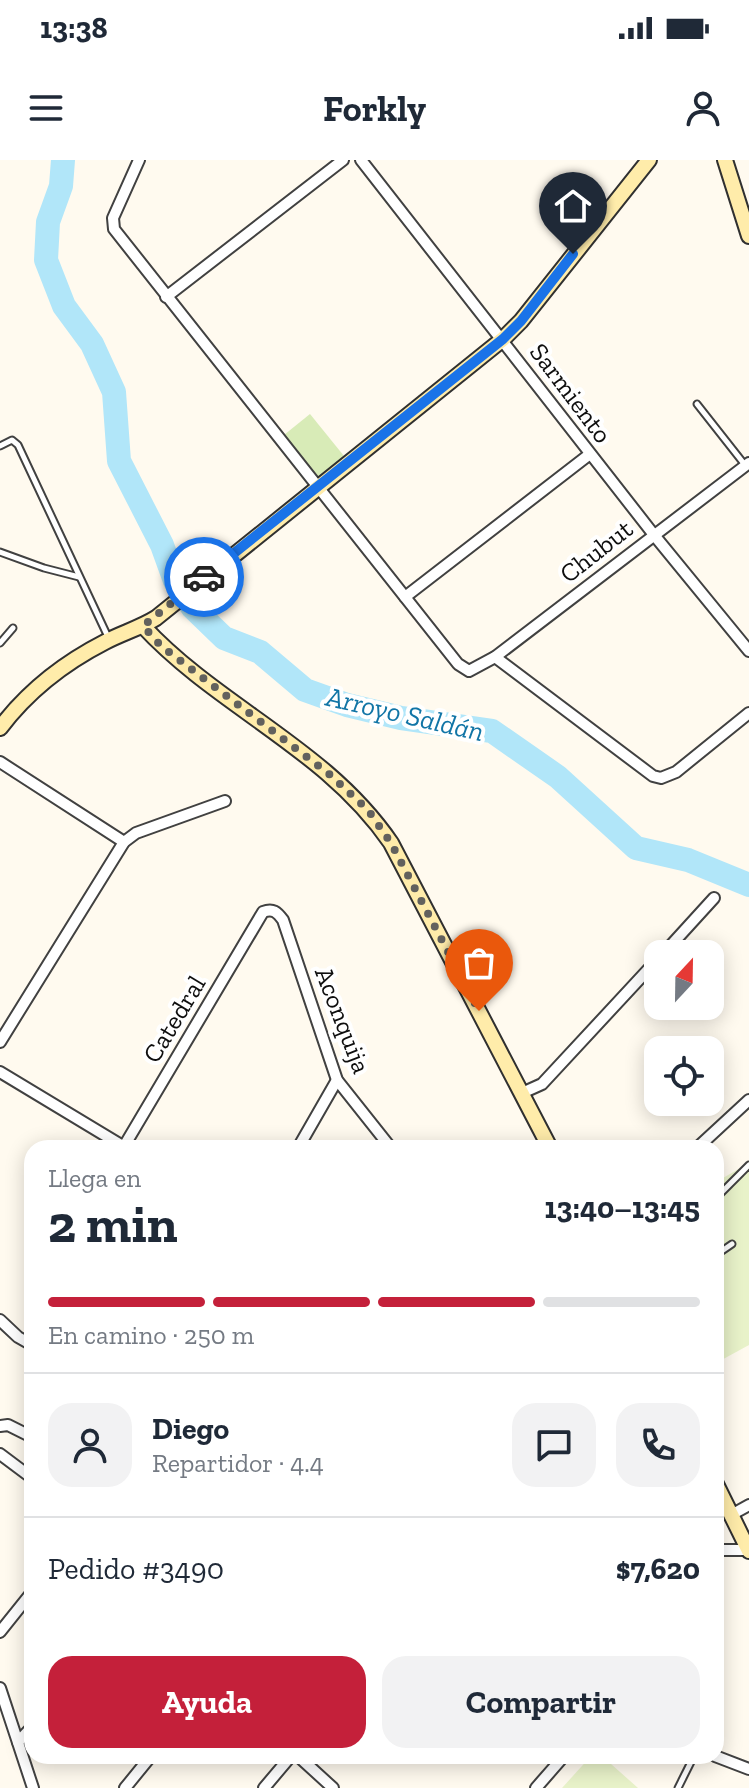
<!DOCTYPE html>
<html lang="es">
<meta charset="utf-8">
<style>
body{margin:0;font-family:"Zilla Slab",serif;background:#f2f2f3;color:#1f2937;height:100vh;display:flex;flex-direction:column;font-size:30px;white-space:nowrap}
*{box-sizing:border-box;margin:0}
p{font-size:26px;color:#747a83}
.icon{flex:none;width:44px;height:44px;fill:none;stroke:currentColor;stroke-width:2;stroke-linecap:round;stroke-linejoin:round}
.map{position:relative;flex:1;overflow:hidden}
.side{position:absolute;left:24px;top:980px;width:700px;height:624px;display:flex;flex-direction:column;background:#fff;border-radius:24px;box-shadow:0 4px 20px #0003}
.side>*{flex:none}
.needle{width:52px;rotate:22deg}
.buttons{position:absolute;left:644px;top:780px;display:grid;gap:16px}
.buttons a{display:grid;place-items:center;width:80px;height:80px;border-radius:16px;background:#fff;box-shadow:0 4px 20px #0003;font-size:40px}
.pin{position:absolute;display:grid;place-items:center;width:68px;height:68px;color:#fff;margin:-82px -34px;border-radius:50% 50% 50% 0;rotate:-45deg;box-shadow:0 0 8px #0007}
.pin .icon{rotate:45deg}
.courier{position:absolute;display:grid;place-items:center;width:80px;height:80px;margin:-40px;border:6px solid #1a73e8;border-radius:50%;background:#fff;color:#222;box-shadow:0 2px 10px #0007}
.overview em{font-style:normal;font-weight:700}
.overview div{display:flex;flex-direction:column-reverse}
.overview{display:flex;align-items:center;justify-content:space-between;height:136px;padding:0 24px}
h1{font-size:52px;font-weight:700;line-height:60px}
.bar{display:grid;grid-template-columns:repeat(4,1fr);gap:12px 8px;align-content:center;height:96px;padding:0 24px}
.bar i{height:10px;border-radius:6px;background:#e0e1e3}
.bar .current{background:#c4203a}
.bar p{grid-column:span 4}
.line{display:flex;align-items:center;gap:20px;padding:0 24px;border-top:2px solid #e0e1e3}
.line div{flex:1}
.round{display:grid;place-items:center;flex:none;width:84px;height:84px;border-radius:24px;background:#f2f2f3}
.action{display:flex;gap:16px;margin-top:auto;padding:16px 24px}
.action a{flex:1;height:92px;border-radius:24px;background:#c4203a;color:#fff;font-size:32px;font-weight:700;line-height:92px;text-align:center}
.action a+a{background:#f2f2f3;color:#1f2937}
.status{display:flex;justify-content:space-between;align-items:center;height:56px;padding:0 40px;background:#fff;direction:ltr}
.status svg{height:22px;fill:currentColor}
header{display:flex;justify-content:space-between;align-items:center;height:104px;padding:0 24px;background:#fff;font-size:36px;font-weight:700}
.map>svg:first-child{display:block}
.green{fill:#d8ebb7}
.pitch{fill:#e8f2c9}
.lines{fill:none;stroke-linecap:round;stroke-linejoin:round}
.river{stroke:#b1e6f9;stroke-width:24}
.lane-casing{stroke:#414141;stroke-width:9}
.street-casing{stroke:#414141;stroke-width:14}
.secondary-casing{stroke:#303030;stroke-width:18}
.lane{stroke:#fff;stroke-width:5}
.street{stroke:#fff;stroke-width:10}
.secondary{stroke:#ffecaa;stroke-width:14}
.done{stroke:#62615d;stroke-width:8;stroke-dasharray:0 14.4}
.route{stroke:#1a73e8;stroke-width:10}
.labels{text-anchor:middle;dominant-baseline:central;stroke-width:8;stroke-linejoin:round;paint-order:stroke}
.street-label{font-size:26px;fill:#0e0e0e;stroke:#fff}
.water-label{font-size:28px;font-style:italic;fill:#1175a6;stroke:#fff}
</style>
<div class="status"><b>13:38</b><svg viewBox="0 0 49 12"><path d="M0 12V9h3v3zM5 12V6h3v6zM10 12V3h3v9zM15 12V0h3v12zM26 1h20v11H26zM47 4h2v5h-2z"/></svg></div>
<header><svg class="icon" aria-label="menu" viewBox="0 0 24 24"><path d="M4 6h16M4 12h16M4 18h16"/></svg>Forkly<svg class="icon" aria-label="person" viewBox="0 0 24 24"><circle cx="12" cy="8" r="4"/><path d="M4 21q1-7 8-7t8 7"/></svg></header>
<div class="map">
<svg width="749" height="1628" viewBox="0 0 749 1628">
<rect width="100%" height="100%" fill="#fffaef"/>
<!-- green -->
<path class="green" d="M310,254L348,301L317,326L279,279Z"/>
<!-- pitch -->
<g class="pitch">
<path d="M749,1003V1185L716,1203V1022Z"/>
<path d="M591,1596H602L638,1628H562Z"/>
</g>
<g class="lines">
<!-- river -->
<path class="river" d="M63,0L61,26L48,62L46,100L64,146L92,184L114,232L119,301L162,385L175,421L193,448L224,478L260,492L305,530L347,545L401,558L492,571L558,617L636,688L688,700L749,725"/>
<defs>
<g id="lane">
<path d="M697,244L745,305"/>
<path d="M0,286L12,280L18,285L109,479"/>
<path d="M0,392L44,408L79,417"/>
<path d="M0,483L13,468"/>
<path d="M716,1038L749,1005"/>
<path d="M716,1095L732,1084"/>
<path d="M678,1628L694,1596"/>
</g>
<g id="street">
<path d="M139,0L113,58L114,69L458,504L469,511L495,497L749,303"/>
<path d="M361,0L654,375L749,491"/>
<path d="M166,137L343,0"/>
<path d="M405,437L590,294"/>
<path d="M495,497L653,616L661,618L676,612L749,553"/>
<path d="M0,602L124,682"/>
<path d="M663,794L714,738"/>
<path d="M0,882L124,682L136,673L225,641"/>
<path d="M0,912L126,988"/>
<path d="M522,933L542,924L658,799"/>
<path d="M123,988L263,752C273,748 277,752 283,760L337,920L391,988"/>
<path d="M298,988L337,920"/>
<path d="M697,988L749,940"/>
<path d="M0,1160L18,1177L32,1185"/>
<path d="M0,1266L8,1265L32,1277"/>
<path d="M0,1294L32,1318"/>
<path d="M731,1355L749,1345"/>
<path d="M716,1390H748"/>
<path d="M0,1472L32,1432"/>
<path d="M0,1528L33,1628"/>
<path d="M18,1582L32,1567"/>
<path d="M298,1596L333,1628"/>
<path d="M715,1596L749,1609"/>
<path d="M125,1628L151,1596"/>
<path d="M264,1628L291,1596"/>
<path d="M536,1628L564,1596"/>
</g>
<g id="secondary">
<path d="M725,0L749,76"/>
<path d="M143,466C219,548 326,588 391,683L550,988"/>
<path d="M0,568C28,531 64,503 105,482C122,473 140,468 156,458L503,179L521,161L649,0"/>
<path d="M716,1324L749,1391"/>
</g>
</defs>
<!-- lane casing -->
<use href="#lane" class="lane-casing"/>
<!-- street casing -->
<use href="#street" class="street-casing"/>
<!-- secondary casing -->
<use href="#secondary" class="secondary-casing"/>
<!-- lane -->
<use href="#lane" class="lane"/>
<!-- street -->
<use href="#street" class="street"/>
<!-- secondary -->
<use href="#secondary" class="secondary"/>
</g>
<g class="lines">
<!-- done -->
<path class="done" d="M204,417L143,466L161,486L328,613L368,650L391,683L479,851"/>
<!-- route -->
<path class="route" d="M204,417L503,179L521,161L573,94"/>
</g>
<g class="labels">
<!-- street labels -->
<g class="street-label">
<text transform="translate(571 233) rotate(53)">Sarmiento</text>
<text transform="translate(596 391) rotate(-38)">Chubut</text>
<text transform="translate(174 859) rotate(-59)">Catedral</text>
<text transform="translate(343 860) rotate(69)">Aconquija</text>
</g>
<!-- water labels -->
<g class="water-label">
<text transform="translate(405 554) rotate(13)">Arroyo Saldán</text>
</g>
</g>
</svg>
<div class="buttons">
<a><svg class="needle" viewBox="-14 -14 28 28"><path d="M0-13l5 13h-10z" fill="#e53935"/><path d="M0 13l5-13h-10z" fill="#747a83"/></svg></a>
<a><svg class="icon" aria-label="locate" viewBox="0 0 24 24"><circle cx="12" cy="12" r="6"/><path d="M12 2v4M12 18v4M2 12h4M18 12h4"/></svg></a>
</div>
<div class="pin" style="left:479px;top:851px;background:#ea580c"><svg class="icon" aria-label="bag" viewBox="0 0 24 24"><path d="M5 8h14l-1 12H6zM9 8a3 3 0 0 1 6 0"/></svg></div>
<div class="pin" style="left:573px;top:94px;background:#1f2937"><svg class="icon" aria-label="home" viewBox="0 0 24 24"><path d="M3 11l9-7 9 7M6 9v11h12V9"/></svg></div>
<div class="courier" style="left:204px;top:417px"><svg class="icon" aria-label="car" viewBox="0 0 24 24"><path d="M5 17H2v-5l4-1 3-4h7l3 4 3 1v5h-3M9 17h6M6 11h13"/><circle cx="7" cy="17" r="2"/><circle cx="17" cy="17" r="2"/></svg></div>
<section class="side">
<div class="overview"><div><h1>2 min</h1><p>Llega en</p></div><em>13:40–13:45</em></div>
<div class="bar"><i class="current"></i><i class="current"></i><i class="current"></i><i></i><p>En camino · 250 m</p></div>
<div class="line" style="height:144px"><a class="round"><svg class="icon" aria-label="person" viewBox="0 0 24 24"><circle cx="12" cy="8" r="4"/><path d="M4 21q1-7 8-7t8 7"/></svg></a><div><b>Diego</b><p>Repartidor · 4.4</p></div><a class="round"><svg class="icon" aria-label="chat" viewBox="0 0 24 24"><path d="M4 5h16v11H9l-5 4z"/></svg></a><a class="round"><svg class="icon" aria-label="phone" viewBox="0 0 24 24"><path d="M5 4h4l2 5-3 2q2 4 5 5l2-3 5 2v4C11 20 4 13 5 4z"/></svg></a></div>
<div class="line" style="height:104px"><div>Pedido #3490</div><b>$7,620</b></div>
<div class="action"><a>Ayuda</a><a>Compartir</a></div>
</section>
</div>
